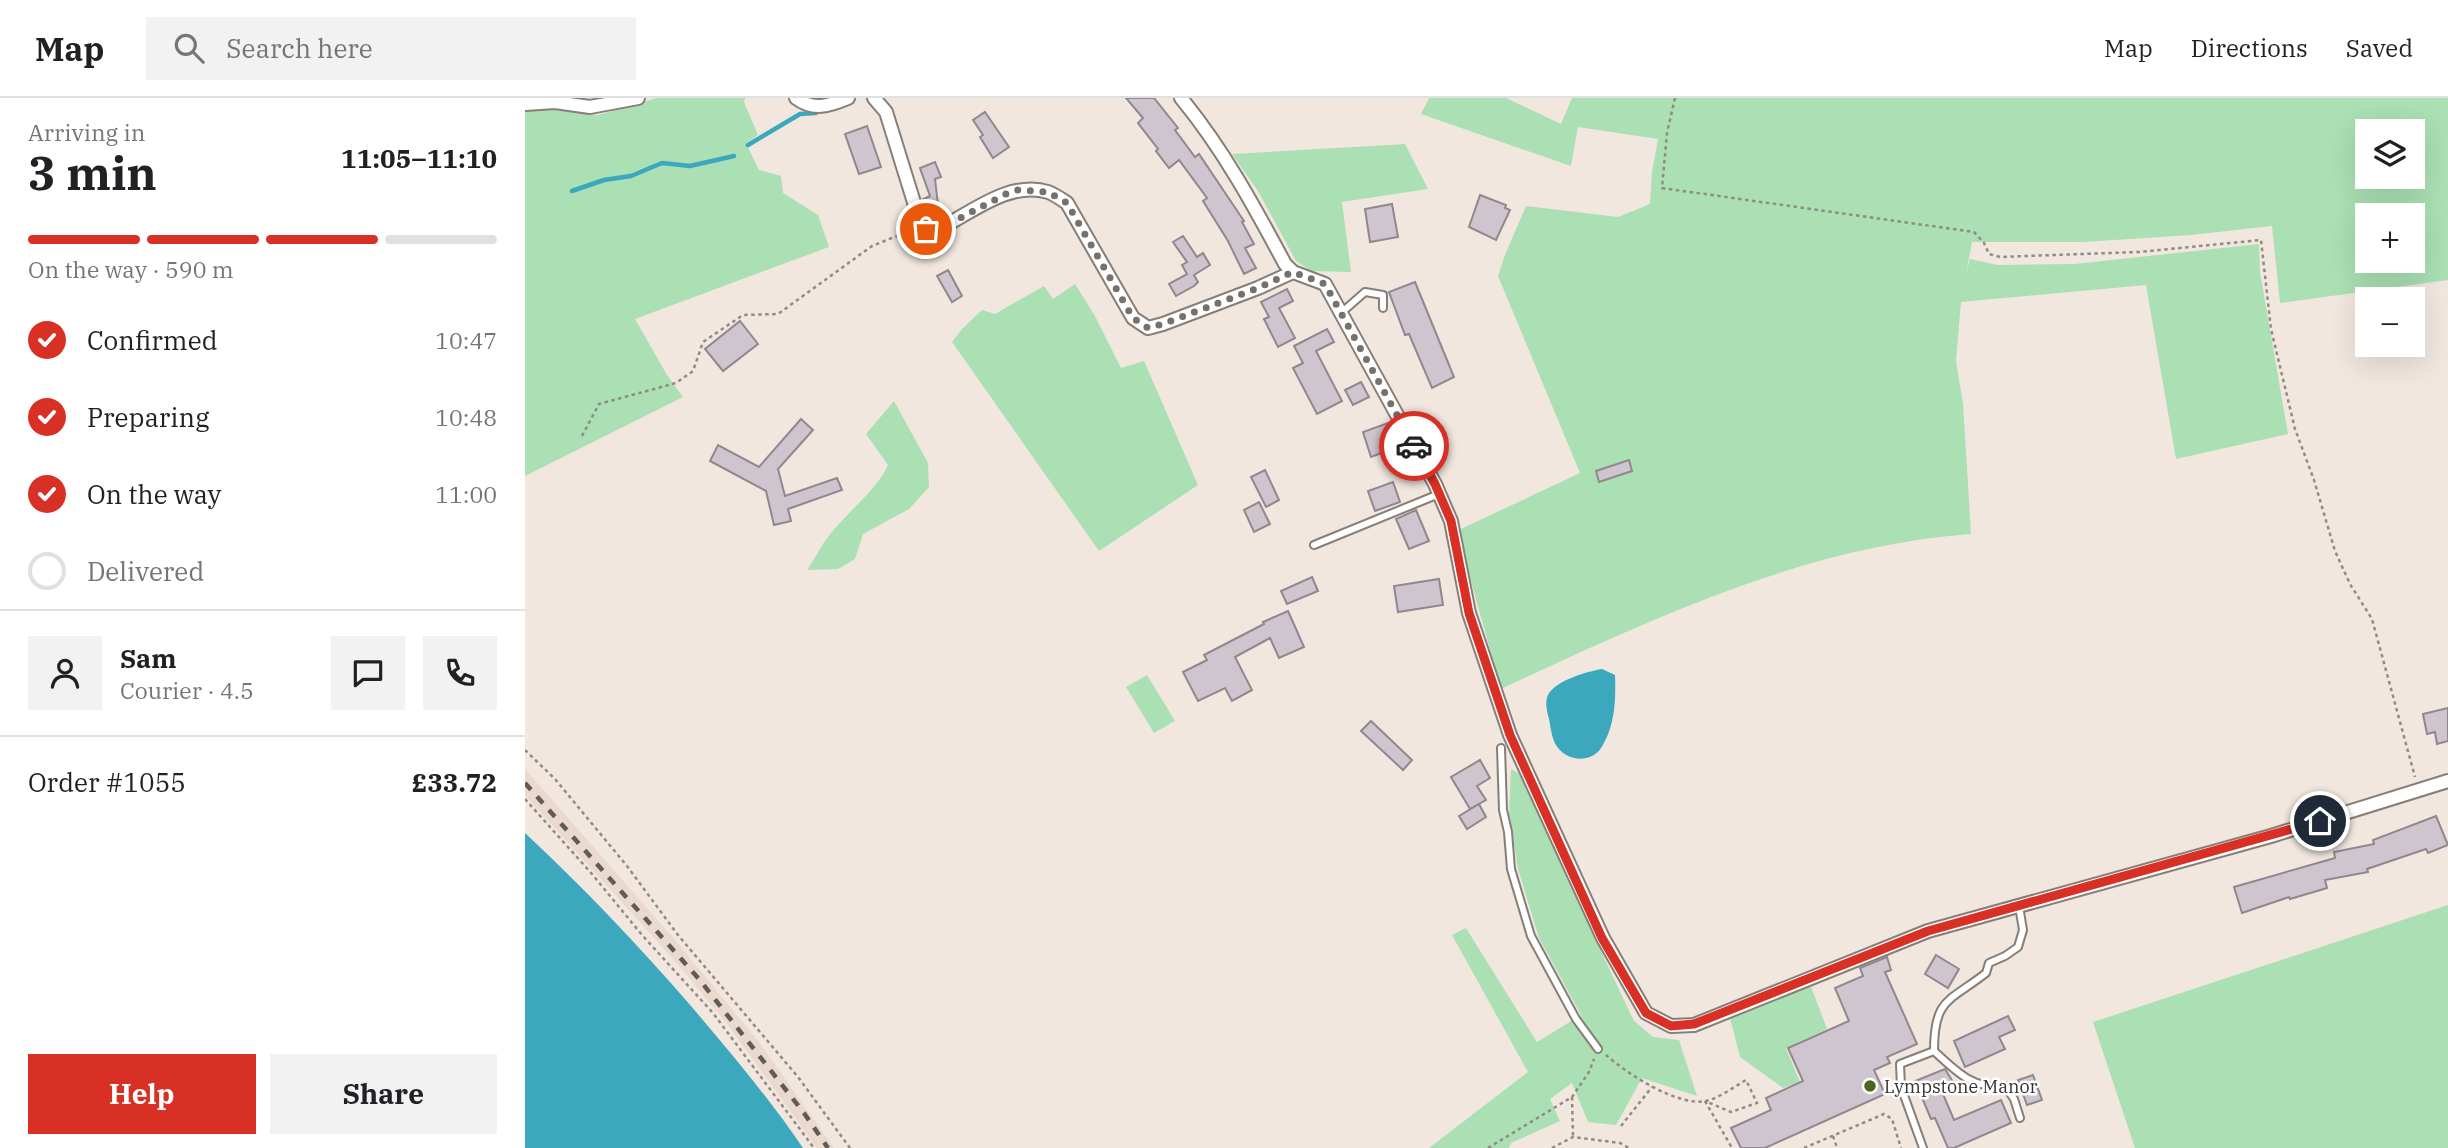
<!DOCTYPE html>
<meta charset="utf-8">
<style>
body{margin:0;font-family:"IBM Plex Serif",serif;background:#f2f2f2;color:#202124;height:100vh;display:flex;flex-direction:column;font-size:26px;white-space:nowrap}
*{box-sizing:border-box;margin:0}
p{font-size:23px;color:#757577}
.icon{flex:none;width:38px;height:38px;fill:none;stroke:currentColor;stroke-width:2;stroke-linecap:round;stroke-linejoin:round}
.map{position:relative;flex:1;overflow:hidden}
.sheet{display:flex;flex-direction:column;background:#fff;width:525px}
.sheet>*{flex:none}
.tools{position:absolute;left:1830px;top:21px;display:grid;gap:14px}
.tools a{display:grid;place-items:center;width:70px;height:70px;border-radius:0px;background:#fff;box-shadow:0 7px 28px #0002;font-size:35px}
.pin{position:absolute;display:grid;place-items:center;width:60px;height:60px;color:#fff;margin:-30px;border:4px solid #fff;border-radius:50%;box-shadow:0 2px 7px #0007}
.courier{position:absolute;display:grid;place-items:center;width:70px;height:70px;margin:-35px;border:5px solid #d93025;border-radius:50%;background:#fff;color:#222;box-shadow:0 2px 9px #0007}
.overview em{font-style:normal;font-weight:800}
.overview div{display:flex;flex-direction:column-reverse}
.overview{display:flex;align-items:center;justify-content:space-between;height:119px;padding:0 28px}
h1{font-size:46px;font-weight:800;line-height:52px}
.bar{display:grid;grid-template-columns:repeat(4,1fr);gap:10px 7px;align-content:center;height:84px;padding:0 28px}
.bar i{height:9px;border-radius:5px;background:#e0e0e0}
.bar .selected{background:#d93025}
.bar p{grid-column:span 4}
.line{display:flex;align-items:center;gap:18px;padding:0 28px;border-top:2px solid #e0e0e0}
.line div{flex:1}
.round{display:grid;place-items:center;flex:none;width:74px;height:74px;border-radius:0px;background:#f2f2f2}
ol{padding:0 28px;list-style:none}
li{display:flex;align-items:center;gap:21px;height:77px}
li p{margin-inline-start:auto}
li .icon{padding:7px;border-radius:50%;background:#d93025;color:#fff;stroke-width:4}
li:last-child{color:#757577}
li i{width:38px;height:38px;border:4px solid #e0e0e0;border-radius:50%}
.button{display:flex;gap:14px;margin-top:auto;padding:14px 28px}
.button a{flex:1;height:80px;border-radius:0px;background:#d93025;color:#fff;font-size:28px;font-weight:800;line-height:80px;text-align:center}
.button a+a{background:#f2f2f2;color:#202124}
header{display:flex;align-items:center;gap:42px;box-sizing:border-box;height:98px;padding:0 35px;background:#fff;border-bottom:2px solid #e0e0e0}
header strong{font-size:33px}
nav{display:flex;gap:38px;margin-inline-start:auto;font-size:24px}
.search{width:490px;height:63px;background:#f2f2f2;display:flex;align-items:center;gap:18px;box-sizing:border-box;padding:0 24px;border-radius:0px;color:#757577;font-size:26px}
main{display:flex;flex:1;min-height:0}
.map>svg:first-child{display:block}
.built{fill:#ead9cc}
.green{fill:#aae0b3;fill-rule:evenodd}
.water{fill:#3ba8bd}
.lines{fill:none;stroke-linecap:round;stroke-linejoin:round}
.stream{stroke:#3ba8bd;stroke-width:4.5}
.building{fill:#cfc5ce;stroke:#90878f;stroke-width:2}
.service-casing{stroke:#877e77;stroke-width:10}
.minor-casing{stroke:#877e77;stroke-width:16}
.path{stroke:#918a85;stroke-width:2.5;stroke-dasharray:3.5 3.5;stroke-linecap:butt}
.service{stroke:#fff;stroke-width:6}
.minor{stroke:#fff;stroke-width:12}
.rail{stroke:#605b57;stroke-width:4.5;stroke-dasharray:9 9;stroke-linecap:butt}
.done{stroke:#77716d;stroke-width:7;stroke-dasharray:0 12.6}
.route{stroke:#d93025;stroke-width:9}
.poi-dot{fill:#48671c;stroke:#fff;stroke-width:2.5}
.labels{text-anchor:middle;dominant-baseline:central;stroke-width:5;stroke-linejoin:round;paint-order:stroke}
.poi-label{font-size:18px;fill:#36322f;stroke:#fff;text-anchor:start}
</style>
<header>
<strong>Map</strong>
<div class="search"><svg class="icon" aria-label="search" viewBox="0 0 24 24"><circle cx="10" cy="10" r="6"/><path d="M15 15l6 6"/></svg>Search here</div>
<nav><a>Map</a><a>Directions</a><a>Saved</a></nav>
</header>
<main>
<section class="sheet">
<div class="overview"><div><h1>3 min</h1><p>Arriving in</p></div><em>11:05–11:10</em></div>
<div class="bar"><i class="selected"></i><i class="selected"></i><i class="selected"></i><i></i><p>On the way · 590 m</p></div>
<ol>
<li><svg class="icon" aria-label="check" viewBox="0 0 24 24"><path d="M5 12l5 5 9-10"/></svg>Confirmed<p>10:47</p></li>
<li><svg class="icon" aria-label="check" viewBox="0 0 24 24"><path d="M5 12l5 5 9-10"/></svg>Preparing<p>10:48</p></li>
<li><svg class="icon" aria-label="check" viewBox="0 0 24 24"><path d="M5 12l5 5 9-10"/></svg>On the way<p>11:00</p></li>
<li><i></i>Delivered</li>
</ol>
<div class="line" style="height:126px"><a class="round"><svg class="icon" aria-label="person" viewBox="0 0 24 24"><circle cx="12" cy="8" r="4"/><path d="M4 21q1-7 8-7t8 7"/></svg></a><div><b>Sam</b><p>Courier · 4.5</p></div><a class="round"><svg class="icon" aria-label="chat" viewBox="0 0 24 24"><path d="M4 5h16v11H9l-5 4z"/></svg></a><a class="round"><svg class="icon" aria-label="phone" viewBox="0 0 24 24"><path d="M5 4h4l2 5-3 2q2 4 5 5l2-3 5 2v4C11 20 4 13 5 4z"/></svg></a></div>
<div class="line" style="height:91px"><div>Order #1055</div><b>£33.72</b></div>
<div class="button"><a>Help</a><a>Share</a></div>
</section>
<div class="map">
<svg width="1923" height="1050" viewBox="0 0 1923 1050">
<rect width="100%" height="100%" fill="#f1e7df"/>
<!-- built -->
<path class="built" d="M0,671L150,842L234,944L309,1050H292L203,927L149,862L0,697Z"/>
<!-- green -->
<g class="green">
<path d="M132,0H220L219,4L233,37L221,45L234,72L256,78L258,95L293,117L304,149L110,221L142,277L158,299L0,378V13L22,10L73,17Z"/>
<path d="M904,0H981L1036,26L1047,0H1923V182L1755,205L1747,128L1666,137L1558,144H1447L1441,176L1445,161L1473,167L1550,166L1734,146L1735,174L1763,336L1651,361L1621,187L1436,204L1431,263L1438,306L1446,436C1280,448 1126,521 976,591L937,451L936,431L1055,375L973,178L980,157L1001,108L1093,119L1125,106L1127,74L1133,41L1053,29L1046,68L896,16ZM1843,33H1888V79H1843ZM1843,117H1888V163H1843Z"/>
<path d="M880,46L903,91L817,104L826,174L786,173L771,163L733,93L707,56Z"/>
<path d="M550,186L570,218L596,270L619,263L673,387L574,453L427,244L437,231L457,212L470,216L519,188L528,201Z"/>
<path d="M369,303L403,365L404,389L384,411L338,436L330,461L313,471L282,472C290,461 295,449 303,439C320,416 352,392 363,367L341,336Z"/>
<path d="M622,577L650,623L629,635L601,589Z"/>
<path d="M986,671L1000,679L1024,727L1079,860L1109,923L1128,939L1154,942L1172,998L1117,980L1091,1027L1063,1024L1047,985L1025,1001L1035,1023L986,1045L984,1050H904L1003,974L927,837L941,830L1012,944L1056,917L1014,840L993,771L984,716Z"/>
<path d="M1923,807V1050H1610L1568,924Z"/>
<path d="M1285,886L1302,931L1261,950L1275,984L1258,990L1215,959L1205,920Z"/>
</g>
<!-- water -->
<g class="water">
<path d="M1077,571L1090,577C1091,601 1090,629 1076,650C1067,664 1045,664 1034,651C1027,644 1026,631 1024,621C1022,613 1019,603 1024,595C1035,581 1061,574 1077,571Z"/>
<path d="M0,735C59,790 113,847 166,908C205,954 244,1000 278,1050H0Z"/>
</g>
<g class="lines">
<!-- stream -->
<g class="stream">
<path d="M223,47L275,16L291,15"/>
<path d="M47,93L79,82L106,78L137,65L165,68L209,58"/>
</g>
</g>
<!-- building -->
<g class="building">
<path d="M601,0H629L653,30L650,32L670,59L674,56L719,123L717,124L729,146L720,150L731,170L719,176L703,143L678,103L682,100L654,62L644,70L631,53L633,51L613,25L618,20Z"/>
<path d="M460,14L484,49L468,60L455,39L458,37L448,22Z"/>
<path d="M342,28L356,69L334,76L320,36Z"/>
<path d="M410,64L416,79L410,81L413,107L411,108L416,119L408,123L403,121L397,102L405,98L395,70Z"/>
<path d="M955,97L981,107L980,110L985,112L971,142L944,129Z"/>
<path d="M867,106L873,139L845,144L840,111Z"/>
<path d="M658,138L672,159L678,155L685,167L669,177L673,184L669,188L651,198L644,186L662,176L657,167L662,164L648,144Z"/>
<path d="M423,172L437,198L427,204L412,178Z"/>
<path d="M890,184L929,279L907,290L884,236L880,237L864,194Z"/>
<path d="M762,191L768,203L754,210L770,240L753,249L739,221L744,219L736,204Z"/>
<path d="M215,223L233,246L198,273L180,251Z"/>
<path d="M802,231L809,244L791,253L817,303L792,316L768,270L778,265L769,248Z"/>
<path d="M836,284L844,299L828,307L820,292Z"/>
<path d="M276,321L288,332L253,371L260,398L312,380L317,392L263,411L266,423L249,427L241,393L185,363L193,347L234,369Z"/>
<path d="M866,324L878,347L846,359L838,334Z"/>
<path d="M1104,362L1107,373L1074,384L1071,373Z"/>
<path d="M740,372L754,402L741,409L726,379Z"/>
<path d="M868,384L875,404L850,413L843,393Z"/>
<path d="M734,404L745,426L729,434L719,412Z"/>
<path d="M891,412L904,443L884,451L871,421Z"/>
<path d="M787,479L793,493L762,506L756,493Z"/>
<path d="M914,481L918,507L873,514L869,488Z"/>
<path d="M763,513L779,549L754,560L745,540L710,559L727,592L707,603L700,590L673,603L658,574L682,562L679,557L739,526L738,524Z"/>
<path d="M1923,610V643L1912,646L1910,634L1902,636L1898,616Z"/>
<path d="M846,623L887,662L878,672L836,633Z"/>
<path d="M955,662L965,680L952,688L961,702L945,711L926,679Z"/>
<path d="M954,706L961,719L942,731L934,718Z"/>
<path d="M1911,718L1923,747L1903,755L1901,751L1842,771L1843,774L1800,782L1802,790L1765,801L1764,799L1717,815L1709,789L1810,760L1809,754L1849,746L1848,742Z"/>
<path d="M1411,857L1434,871L1423,890L1400,876Z"/>
<path d="M1362,859L1366,872L1360,874L1392,946L1362,959L1365,965L1349,972L1360,996L1240,1050H1216L1206,1030L1246,1012L1241,1000L1278,983L1263,950L1324,923L1310,890L1338,878L1335,870Z"/>
<path d="M1483,918L1490,932L1474,939L1480,951L1440,969L1429,943Z"/>
<path d="M1420,971L1428,984L1415,989L1429,1022L1476,1002L1486,1025L1429,1050H1423L1410,1020L1406,1021L1390,983Z"/>
<path d="M1508,977L1517,1002L1502,1007L1493,982Z"/>
</g>
<g class="lines">
<defs>
<g id="service">
<path d="M816,215L840,194L858,197V210"/>
<path d="M789,447L914,396"/>
<path d="M976,650L978,712L983,734L986,771L1006,838L1051,921L1073,951"/>
<path d="M1494,808L1498,832L1493,849L1480,858L1464,865L1461,875C1424,904 1409,900 1409,953C1432,974 1447,991 1480,988L1489,1001L1495,1020"/>
<path d="M1398,1050L1376,989L1375,966L1409,953"/>
</g>
<g id="minor">
<path d="M271,0C288,13 304,8 323,0"/>
<path d="M349,0L361,14L396,127L407,132L416,130C447,114 486,82 523,94C529,96 536,101 542,105L608,220L623,230L638,226L733,190L768,174"/>
<path d="M656,0C698,51 729,108 760,166L768,174L800,186L910,386L926,423L944,515L985,637L1078,840L1121,915L1146,928L1169,927L1403,833L1746,738L1923,683"/>
<path d="M0,6L30,4L65,9L113,0"/>
</g>
</defs>
<!-- service casing -->
<use href="#service" class="service-casing"/>
<!-- minor casing -->
<use href="#minor" class="minor-casing"/>
<!-- path -->
<g class="path">
<path d="M1150,0L1142,35L1137,90L1449,134L1459,145L1464,156L1475,159L1614,154L1736,142L1746,231L1770,331L1789,382L1810,453L1825,486L1847,521L1890,679"/>
<path d="M57,338L74,306L151,285L168,273L178,244L218,217L253,216L347,148L384,133"/>
<path d="M0,652L30,681L102,768L153,837L273,979L325,1050"/>
<path d="M0,701L67,776L117,837L188,915L289,1050"/>
<path d="M1081,957C1101,975 1153,1009 1181,1003C1194,1000 1209,989 1221,982L1232,1005L1206,1014L1180,1003"/>
<path d="M1047,999L1048,1038"/>
<path d="M1180,1003L1207,1050"/>
<path d="M1096,1028L1127,989"/>
<path d="M1308,1038L1312,1050"/>
<path d="M963,1050L1047,999L1064,974L1069,961"/>
<path d="M1027,1050L1048,1039L1095,1045L1104,1050"/>
<path d="M1279,1050L1359,1016L1367,1021L1376,1050"/>
</g>
<!-- service -->
<use href="#service" class="service"/>
<!-- minor -->
<use href="#minor" class="minor"/>
<!-- rail -->
<path class="rail" d="M0,685L174,881L279,1015L303,1050"/>
</g>
<g class="lines">
<!-- done -->
<path class="done" d="M401,131L416,130L483,95L493,92L523,94L542,105L608,220L623,230L638,226L733,190L768,174L800,186L889,348"/>
<!-- route -->
<path class="route" d="M889,348L910,386L926,423L944,515L985,637L1077,840L1121,915L1146,928L1169,926L1403,833L1795,723"/>
</g>
<!-- markers -->
<circle class="poi-dot" cx="1345" cy="988" r="7"/>
<g class="labels">
<!-- poi labels -->
<g class="poi-label">
<text x="1359" y="988">Lympstone Manor</text>
</g>
</g>
</svg>
<div class="tools">
<a><svg class="icon" aria-label="layers" viewBox="0 0 24 24"><path d="M12 4l9 5-9 5-9-5zM3 14l9 5 9-5"/></svg></a>
<a>+</a>
<a>−</a>
</div>
<div class="pin" style="left:401px;top:131px;background:#ea580c"><svg class="icon" aria-label="bag" viewBox="0 0 24 24"><path d="M5 8h14l-1 12H6zM9 8a3 3 0 0 1 6 0"/></svg></div>
<div class="pin" style="left:1795px;top:723px;background:#1f2937"><svg class="icon" aria-label="home" viewBox="0 0 24 24"><path d="M3 11l9-7 9 7M6 9v11h12V9"/></svg></div>
<div class="courier" style="left:889px;top:348px"><svg class="icon" aria-label="car" viewBox="0 0 24 24"><path d="M5 17H2v-5l4-1 3-4h7l3 4 3 1v5h-3M9 17h6M6 11h13"/><circle cx="7" cy="17" r="2"/><circle cx="17" cy="17" r="2"/></svg></div>
</div>
</main>
